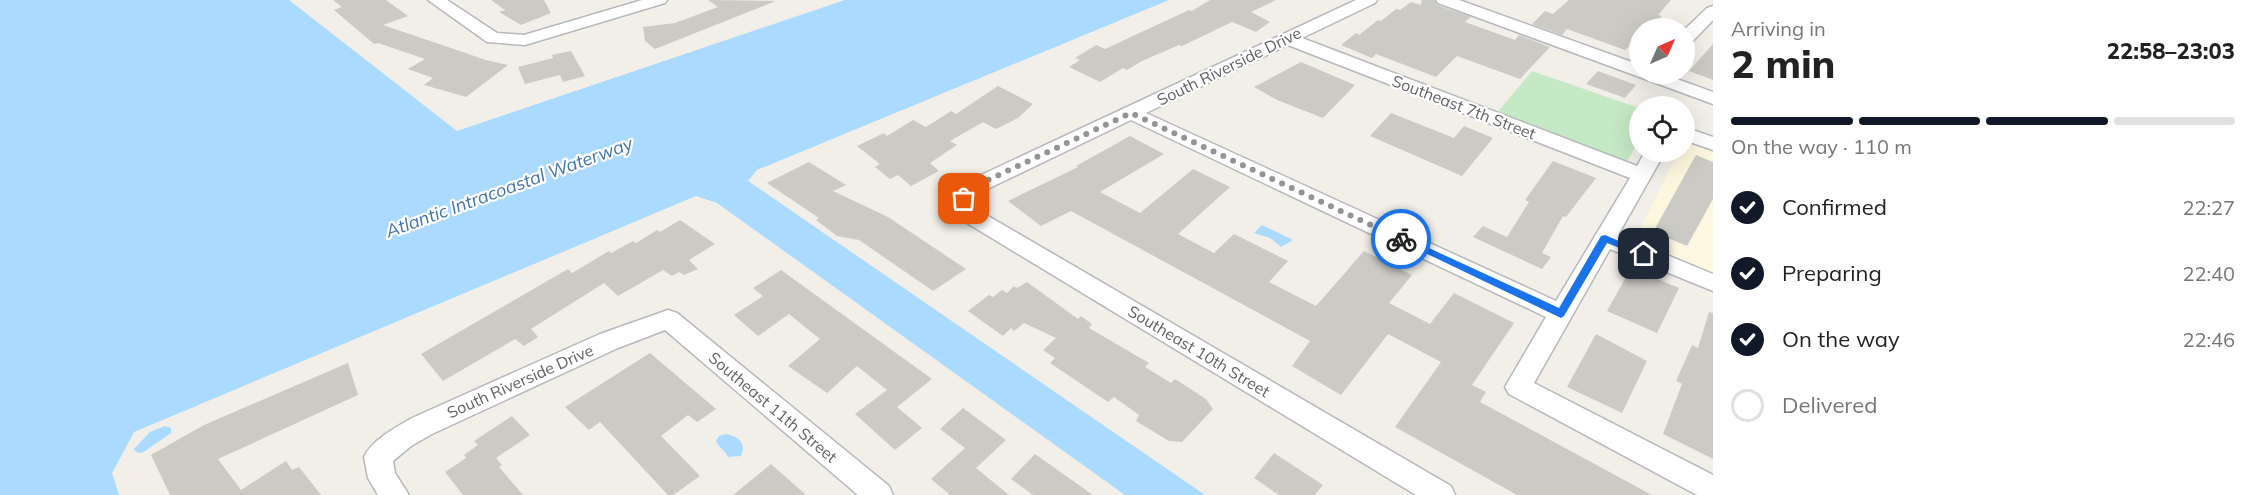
<!DOCTYPE html>
<meta charset="utf-8">
<style>
body{margin:0;font-family:Mulish,sans-serif;background:#f6f6f6;color:#222;height:100vh;display:flex;flex-direction:column;font-size:22px;white-space:nowrap}
*{box-sizing:border-box;margin:0}
p{font-size:20px;color:#767676}
.icon{flex:none;width:33px;height:33px;fill:none;stroke:currentColor;stroke-width:2;stroke-linecap:round;stroke-linejoin:round}
.map{position:relative;flex:1;overflow:hidden}
.panel{display:flex;flex-direction:column;background:#fff;width:540px}
.panel>*{flex:none}
.needle{width:39px;rotate:45deg}
.controls{position:absolute;left:1629px;top:18px;display:grid;gap:12px}
.controls a{display:grid;place-items:center;width:66px;height:66px;border-radius:50%;background:#fff;box-shadow:0 6px 24px #0002;font-size:30px}
.pin{position:absolute;display:grid;place-items:center;width:51px;height:51px;color:#fff;margin:-26px;border-radius:12px;box-shadow:0 3px 9px #0006}
.courier{position:absolute;display:grid;place-items:center;width:60px;height:60px;margin:-30px;border:4px solid #1a73e8;border-radius:50%;background:#fff;color:#222;box-shadow:0 2px 8px #0007}
.summary em{font-style:normal;font-weight:800}
.summary div{display:flex;flex-direction:column-reverse}
.summary{display:flex;align-items:center;justify-content:space-between;height:102px;padding:0 18px}
h1{font-size:39px;font-weight:800;line-height:45px}
.bar{display:grid;grid-template-columns:repeat(4,1fr);gap:9px 6px;align-content:center;height:72px;padding:0 18px}
.bar i{height:8px;border-radius:4px;background:#e0e0e0}
.bar .active{background:#111827}
.bar p{grid-column:span 4}
ol{padding:0 18px;list-style:none}
li{display:flex;align-items:center;gap:18px;height:66px}
li p{margin-inline-start:auto}
li .icon{padding:6px;border-radius:50%;background:#111827;color:#fff;stroke-width:4}
li:last-child{color:#767676}
li i{width:33px;height:33px;border:3px solid #e0e0e0;border-radius:50%}
main{display:flex;flex:1;min-height:0}
.map>svg:first-child{display:block}
.commercial{fill:#fef7e0}
.green{fill:#c5e8c5}
.water{fill:#aadaff}
.building{fill:#cccac5}
.lines{fill:none;stroke-linecap:round;stroke-linejoin:round}
.minor-casing{stroke:#b5b8bc;stroke-width:3}
.minor{fill:#fff;fill-rule:evenodd}
.route{fill:#1a73e8}
.done{stroke:#929495;stroke-width:6;stroke-dasharray:0 10.8}
.labels{text-anchor:middle;dominant-baseline:central;stroke-width:4.5;stroke-linejoin:round;paint-order:stroke}
.street-label{font-size:16px;fill:#5f6368;stroke:#fff}
.water-label{font-size:18px;font-style:italic;fill:#4174aa;stroke:#fff}
</style>
<main>
<div class="map">
<svg width="1713" height="495" viewBox="0 0 1713 495">
<rect width="100%" height="100%" fill="#f1efe8"/>
<!-- commercial -->
<path class="commercial" d="M1685,141L1713,151V274L1634,241L1678,152H1684Z"/>
<!-- green -->
<path class="green" d="M1532,71L1639,108V140L1627,162L1496,114Z"/>
<!-- water -->
<g class="water">
<path d="M0,0H289L457,131L845,0H1169L757,170L748,181L1205,495H1125L717,203L696,196L134,432L112,473L119,495H0Z"/>
<path d="M1262,225L1293,240L1281,247L1270,238L1254,233Z"/>
<path d="M165,426L171,428V433L142,453L136,452L134,449L150,432Z"/>
<path d="M726,434C738,436 747,443 741,456L728,457C725,450 719,448 716,441L719,436Z"/>
</g>
<!-- building -->
<g class="building">
<path d="M333,0H386L408,16L383,25L486,60L508,65L466,97L424,85L433,78L408,69L425,59L378,43L374,44L334,10L342,7Z"/>
<path d="M491,0H544L551,13L521,25L499,12L505,10Z"/>
<path d="M708,0L776,1L655,49L645,41L643,27L675,23L718,7Z"/>
<path d="M1210,0H1276L1251,12L1270,22L1256,32L1232,22L1182,46L1179,45L1142,61L1127,70L1123,68L1100,82L1069,67L1080,60L1075,58L1096,45L1105,49L1189,10L1192,11Z"/>
<path d="M1422,0H1434L1437,5L1471,17L1465,22L1515,40L1519,35L1550,47L1520,79L1457,56L1436,77L1376,54L1372,58L1341,45L1356,33L1359,35L1378,20L1381,21L1396,9L1400,10L1411,2L1421,5Z"/>
<path d="M1569,0H1671L1658,15L1662,16L1648,28H1640V36L1625,50L1567,29L1562,35L1532,24L1545,11L1553,14Z"/>
<path d="M1713,44V80L1689,71Z"/>
<path d="M571,51L585,76L563,82L560,75L525,84L518,67L553,58L552,55Z"/>
<path d="M1301,62L1355,85L1323,118L1277,100L1254,87Z"/>
<path d="M1598,71L1636,85L1625,98L1586,84Z"/>
<path d="M998,86L1033,104L1018,118L996,129L983,122L950,141L957,145L930,163L939,171L911,186L898,175L890,179L875,167L880,164L857,146L884,133L887,136L913,120L926,127L951,111L956,114Z"/>
<path d="M1391,113L1454,138L1464,126L1493,138L1462,176L1370,136Z"/>
<path d="M1130,136L1164,154L1100,192L1140,213L1193,169L1230,187L1178,234L1214,253L1234,234L1288,261L1269,282L1316,306L1364,251L1412,275L1389,303L1430,324L1454,293L1514,323L1472,385L1486,392L1480,402L1652,495H1517L1395,427L1441,362L1388,334L1341,395L1292,366L1310,341L1071,211L1041,226L1008,201L1078,167L1076,166Z"/>
<path d="M1696,155L1713,162V199L1687,246L1653,232Z"/>
<path d="M1553,161L1596,178L1566,217L1563,216L1542,253L1551,257L1542,269L1473,237L1483,226L1507,237L1529,202L1525,200Z"/>
<path d="M809,162L846,185L833,191L888,217L966,269L933,291L859,240L837,236L816,220L819,218L767,183Z"/>
<path d="M680,220L715,244L689,260L698,269L684,275L679,272L672,276L663,270L618,296L604,283L531,329L538,337L524,346L515,339L443,381L421,354L568,269L572,273L609,251L611,253L633,241L636,243L657,230L660,232Z"/>
<path d="M1631,268L1679,288L1657,333L1607,311Z"/>
<path d="M781,270L932,379L897,407L922,428L895,450L855,414L887,390L857,366L827,393L788,366L820,339L789,314L758,336L734,315L763,296L753,288Z"/>
<path d="M1027,282L1078,319L1081,316L1092,324L1089,328L1149,363L1145,367L1171,383L1175,379L1206,399L1213,409L1182,442L1169,441L1136,421L1139,415L1114,397L1108,402L1050,363L1055,358L1043,350L1056,338L1024,323L1014,331L1011,328L1003,336L968,311L989,295L993,297L1002,290L1007,293L1014,286L1017,288Z"/>
<path d="M1709,312L1713,313V459L1663,434L1682,384L1676,381L1692,345L1698,348Z"/>
<path d="M1596,334L1647,361L1622,413L1567,387Z"/>
<path d="M650,353L716,409L697,422L688,415L661,436L700,476L673,495H668L600,422L589,430L565,407Z"/>
<path d="M348,363L358,395L218,459L241,490L286,461L292,470L299,467L321,495H170L151,455L204,425Z"/>
<path d="M963,408L1006,440L976,468L1009,495H950L931,479L965,448L940,429Z"/>
<path d="M512,416L530,435L496,458L502,465L499,467L523,495H463L445,472L466,458L464,455L478,445L474,441Z"/>
<path d="M1274,453L1323,485L1315,495H1279L1254,478Z"/>
<path d="M1035,454L1093,495H1033L1011,479Z"/>
<path d="M771,464L806,495H733Z"/>
</g>
<g class="lines">
<defs>
<g id="minor">
<path d="M428,0H447L497,33L524,35L642,0H667L665,3L525,45L487,42Z"/>
<path d="M1356,0H1377L1375,3L1302,38L1637,166L1645,152H1665L1618,235L1713,274V291L1610,249L1534,383L1713,475V495H1697L1509,394L1505,387L1546,317L1131,120L979,193L975,199L983,213L1451,486L1455,495H1416L967,223L953,199L964,183ZM1288,45L1630,178L1556,301L1146,113Z"/>
<path d="M1436,0H1459L1640,65V74H1663L1713,92V104L1438,3Z"/>
<path d="M1713,6V20L1690,44L1684,45V30L1707,8Z"/>
<path d="M1684,127L1713,137V150L1684,140Z"/>
<path d="M668,310L677,313L889,486L893,495H858L665,330L618,348L432,434L411,446L393,461L395,473L409,495H378L368,478L364,457C373,439 395,428 412,418L600,334Z"/>
</g>
</defs>
<!-- minor casing -->
<use href="#minor" class="minor-casing"/>
<!-- minor -->
<use href="#minor" class="minor"/>
</g>
<!-- route -->
<path class="route" d="M1605,235L1649,254L1644,258L1607,243L1564,316L1561,318L1396,239L1401,236L1405,237L1559,308L1601,236Z"/>
<g class="lines">
<!-- done -->
<path class="done" d="M964,199L971,188L1131,113L1401,239"/>
</g>
<g class="labels">
<!-- street labels -->
<g class="street-label">
<text transform="translate(1229 66) rotate(-26)">South Riverside Drive</text>
<text transform="translate(1464 107) rotate(21)">Southeast 7th Street</text>
<text transform="translate(1199 351) rotate(31)">Southeast 10th Street</text>
<text transform="translate(520 381) rotate(-24)">South Riverside Drive</text>
<text transform="translate(773 407) rotate(40)">Southeast 11th Street</text>
</g>
<!-- water labels -->
<g class="water-label">
<text transform="translate(509 187) rotate(-20)">Atlantic Intracoastal Waterway</text>
</g>
</g>
</svg>
<div class="controls">
<a><svg class="needle" viewBox="-14 -14 28 28"><path d="M0-13l5 13h-10z" fill="#e53935"/><path d="M0 13l5-13h-10z" fill="#767676"/></svg></a>
<a><svg class="icon" aria-label="locate" viewBox="0 0 24 24"><circle cx="12" cy="12" r="6"/><path d="M12 2v4M12 18v4M2 12h4M18 12h4"/></svg></a>
</div>
<div class="pin" style="left:964px;top:199px;background:#ea580c"><svg class="icon" aria-label="bag" viewBox="0 0 24 24"><path d="M5 8h14l-1 12H6zM9 8a3 3 0 0 1 6 0"/></svg></div>
<div class="pin" style="left:1644px;top:254px;background:#1f2937"><svg class="icon" aria-label="home" viewBox="0 0 24 24"><path d="M3 11l9-7 9 7M6 9v11h12V9"/></svg></div>
<div class="courier" style="left:1401px;top:239px"><svg class="icon" aria-label="bike" viewBox="0 0 24 24"><circle cx="6" cy="16" r="4"/><circle cx="18" cy="16" r="4"/><path d="M6 16l4-8h5l3 8M10 8l3 8H6M13 5h3"/></svg></div>
</div>
<section class="panel">
<div class="summary"><div><h1>2 min</h1><p>Arriving in</p></div><em>22:58–23:03</em></div>
<div class="bar"><i class="active"></i><i class="active"></i><i class="active"></i><i></i><p>On the way · 110 m</p></div>
<ol>
<li><svg class="icon" aria-label="check" viewBox="0 0 24 24"><path d="M5 12l5 5 9-10"/></svg>Confirmed<p>22:27</p></li>
<li><svg class="icon" aria-label="check" viewBox="0 0 24 24"><path d="M5 12l5 5 9-10"/></svg>Preparing<p>22:40</p></li>
<li><svg class="icon" aria-label="check" viewBox="0 0 24 24"><path d="M5 12l5 5 9-10"/></svg>On the way<p>22:46</p></li>
<li><i></i>Delivered</li>
</ol>
</section>
</main>
